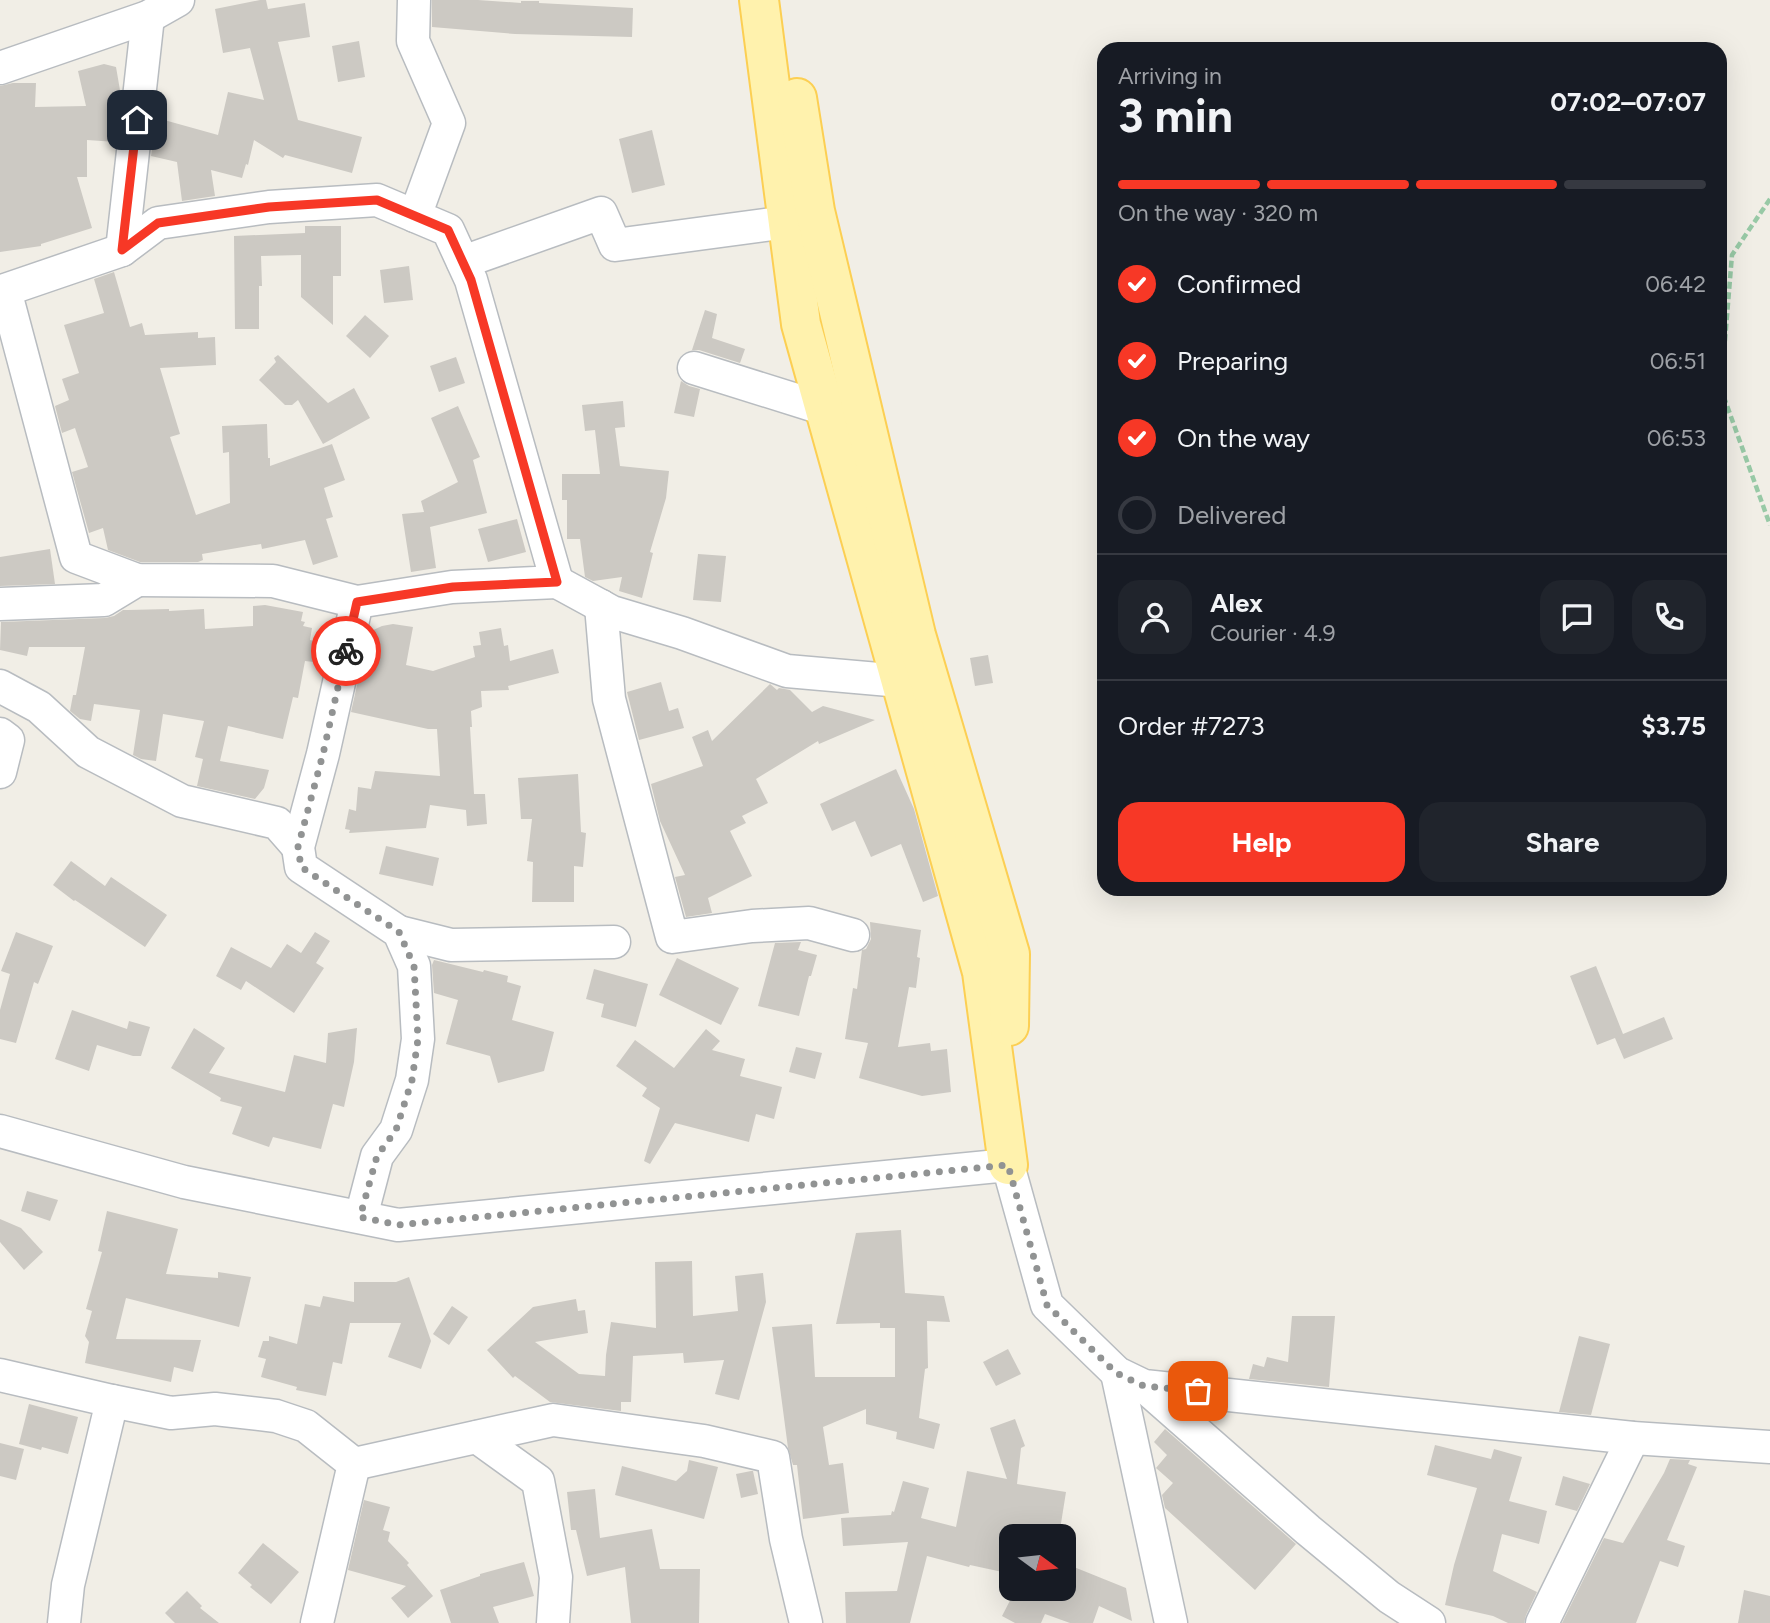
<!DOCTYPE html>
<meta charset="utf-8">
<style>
body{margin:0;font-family:Figtree,sans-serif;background:#20242c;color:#f1f3f6;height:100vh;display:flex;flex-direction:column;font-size:26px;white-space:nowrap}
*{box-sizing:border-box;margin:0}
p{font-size:23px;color:#9ea1a6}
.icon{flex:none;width:38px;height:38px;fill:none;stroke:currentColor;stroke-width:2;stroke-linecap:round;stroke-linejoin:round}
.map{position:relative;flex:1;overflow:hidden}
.side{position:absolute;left:1097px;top:42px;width:630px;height:854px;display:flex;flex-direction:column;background:#171b24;border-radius:21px;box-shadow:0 7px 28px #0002}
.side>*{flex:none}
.needle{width:46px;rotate:105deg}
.fabs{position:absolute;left:999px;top:1524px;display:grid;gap:14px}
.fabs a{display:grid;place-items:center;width:77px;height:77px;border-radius:14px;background:#171b24;box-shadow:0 7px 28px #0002;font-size:35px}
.pin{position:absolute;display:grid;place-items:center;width:60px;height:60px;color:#fff;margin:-30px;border-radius:14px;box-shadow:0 4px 10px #0006}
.courier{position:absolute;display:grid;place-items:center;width:70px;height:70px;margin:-35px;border:5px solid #f73826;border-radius:50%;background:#fff;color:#222;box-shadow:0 2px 9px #0007}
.overview em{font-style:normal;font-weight:700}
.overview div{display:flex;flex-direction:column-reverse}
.overview{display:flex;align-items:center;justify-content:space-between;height:119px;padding:0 21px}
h1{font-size:46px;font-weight:700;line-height:52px}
.bar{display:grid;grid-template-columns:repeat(4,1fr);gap:10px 7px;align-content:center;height:84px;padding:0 21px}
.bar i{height:9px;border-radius:5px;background:#363941}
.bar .current{background:#f73826}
.bar p{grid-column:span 4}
.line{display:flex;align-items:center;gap:18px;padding:0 21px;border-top:2px solid #363941}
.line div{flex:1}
.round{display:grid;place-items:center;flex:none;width:74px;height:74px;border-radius:21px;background:#20242c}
ol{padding:0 21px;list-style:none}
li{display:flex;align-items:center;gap:21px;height:77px}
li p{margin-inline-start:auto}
li .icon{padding:7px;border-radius:50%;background:#f73826;color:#fff;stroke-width:4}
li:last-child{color:#9ea1a6}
li i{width:38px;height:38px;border:4px solid #363941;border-radius:50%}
.primary-button{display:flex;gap:14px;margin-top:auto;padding:14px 21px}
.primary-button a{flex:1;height:80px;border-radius:21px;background:#f73826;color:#fff;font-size:28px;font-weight:700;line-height:80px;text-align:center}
.primary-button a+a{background:#20242c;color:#f1f3f6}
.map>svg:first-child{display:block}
.building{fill:#ccc9c3}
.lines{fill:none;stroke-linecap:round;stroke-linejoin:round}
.minor-casing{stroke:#b8bcc0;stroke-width:35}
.major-casing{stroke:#fccf53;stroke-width:42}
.path{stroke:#98c9a6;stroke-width:4.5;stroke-dasharray:7 3.5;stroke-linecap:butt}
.minor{stroke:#fff;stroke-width:32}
.major{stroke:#fff2ad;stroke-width:38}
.done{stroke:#919393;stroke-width:7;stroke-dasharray:0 12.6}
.route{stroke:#f73826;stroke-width:9}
</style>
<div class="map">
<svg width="1770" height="1623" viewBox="0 0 1770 1623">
<rect width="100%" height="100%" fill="#f1eee6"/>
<!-- building -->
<g class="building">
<path d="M260,0H266L268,9L305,3L310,37L278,42L298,120L362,137L352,173L285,155L283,158L254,140L248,165L246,164L242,178L211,170L215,196L182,201L177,162L151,156L157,118L218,135L228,92L264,100L250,48L223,53L215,9Z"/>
<path d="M432,0H478L521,3V1H539V3L633,8L632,37L515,34L432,27Z"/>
<path d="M359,41L365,77L338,82L332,46Z"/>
<path d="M104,64L116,67L121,96L116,142L87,140V177H77L92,228L41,244V246L0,252V86L13,83H36L35,107L86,106L78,71Z"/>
<path d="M652,130L665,185L632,193L619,139Z"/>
<path d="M305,226H341V276H333V325L301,297V255L261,256L262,286H259V329H235L234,236L305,233Z"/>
<path d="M409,266L413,300L384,303L380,270Z"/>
<path d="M114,272L130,327L142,323L145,335L198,332V338L215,337L216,365L160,368L180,434L170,437L196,515L230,503L229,452L223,453L222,426L267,424L268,458H270V466L332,444L345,480L324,488L333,517L326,519L338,557L313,565L305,540L262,549L261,544L202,554L203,560L198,562H140L108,550L103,528L89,533L72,472L88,467L75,428L62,433L55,406L69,400L62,379L79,373L64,325L104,313L94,279Z"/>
<path d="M705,310L717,314L712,338L745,349L740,363L699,350H692Z"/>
<path d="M365,315L389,336L370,358L346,336Z"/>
<path d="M278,355L328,403L354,388L370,418L323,444L298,400L292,405H285L259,380L276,362L274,358Z"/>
<path d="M456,357L465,383L439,392L430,366Z"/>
<path d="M681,381L689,386L700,389L694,417L674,413Z"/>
<path d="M623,401L625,427L615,428L620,466L669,471L666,498L650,552L653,553L642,598L619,591L622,577L593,581L585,577L580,539H567V500H562V474H600L595,430L585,431L582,405Z"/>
<path d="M458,406L480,457L473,460L487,513L430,527L436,568L411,572L402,514L424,512L421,501L458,482L431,418Z"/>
<path d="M517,519L526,552L488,562L478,529Z"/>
<path d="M50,549L55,584L0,586V557Z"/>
<path d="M698,554L726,556L721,602L693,600Z"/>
<path d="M265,605L303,612L301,621L305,622L303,626L312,628L310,640L318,642L314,662L305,661L298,698L293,697L283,739L228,726L220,761L269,770L264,788L255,799L197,786L203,759L195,757L204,721L163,714L156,761L141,759L133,755L140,710L94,704L91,721L80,719L70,711L73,695H76L85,647H29L27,656L0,650L1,622L105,618L114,616L123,610H128L169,609V611L204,609L205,629L253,626V606Z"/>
<path d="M393,624L413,627L406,665L433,671L475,657L473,646L481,645L479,632L501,628L504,646L508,645L510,661L553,649L559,673L508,686L509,690L481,691L482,707L471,711L472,727H470L474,794H485L487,824L467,826L466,810L430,805L426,828L349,833L350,830L345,829L349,809L356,811L358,787L371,789L375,771L440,776L437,729H428L351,712L369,632L382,626Z"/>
<path d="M988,655L993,683L975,686L970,658Z"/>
<path d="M661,682L669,711L678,708L684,728L639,740L627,692Z"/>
<path d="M770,684L777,690L779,688L790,690L812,712L823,706L875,720L819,744L818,741L756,779L768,803L742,816L746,823L730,831L752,876L708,898L712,913L686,917L675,877L685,875L660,821L651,784L703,766L692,737L708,730L712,741Z"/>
<path d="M896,769L914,809L938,896L923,902L901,844L871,857L855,821L832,831L820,804Z"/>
<path d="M578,774L581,832L586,833L583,867L574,866V902H532L533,862L527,861L532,819H521L518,778Z"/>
<path d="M386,846L439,858L433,886L379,874Z"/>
<path d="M71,861L105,886L111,877L167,915L145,947L75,900L74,901L53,885Z"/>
<path d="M870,922L921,930L917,957L920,958L916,988L909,987L898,1047L930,1043L931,1051L947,1049L951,1092L922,1096L859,1078L868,1043L845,1039L853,988L857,989L862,950L866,949L871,939Z"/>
<path d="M16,932L53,946L38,984L34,982L16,1043L0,1039V1010L10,974L1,971Z"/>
<path d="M315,932L330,941L316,963L324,968L294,1013L246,981L241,990L216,976L231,947L271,968L287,944L301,953Z"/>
<path d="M801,942L798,950L817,955L811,976H809L799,1016L758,1006L775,943Z"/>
<path d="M677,958L739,988L721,1025L659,995Z"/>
<path d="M434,960L483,972L484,970L508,976L507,982L521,986L512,1020L554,1032L544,1071L498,1083L490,1056L446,1044L458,1000L434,993L432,965Z"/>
<path d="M1596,966L1623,1034L1664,1017L1673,1039L1624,1059L1615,1038L1597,1045L1570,976Z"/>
<path d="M594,969L648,984L636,1027L601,1017L604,1004L586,999Z"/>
<path d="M72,1010L127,1029L129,1021L150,1027L141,1056H133L97,1045L89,1071L55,1059Z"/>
<path d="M194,1028L225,1048L209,1073L285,1092L294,1055L326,1063L328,1033L357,1028L354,1062L344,1107L333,1104L321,1149L273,1137L269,1147L232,1134L242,1107L220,1101L221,1098L171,1068Z"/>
<path d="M706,1029L720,1041L712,1050L745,1059L740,1076L782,1087L774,1119L756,1114L749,1142L675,1123L650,1164L644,1161L660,1108L642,1096L647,1088L616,1066L635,1040L674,1068Z"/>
<path d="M796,1047L822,1053L815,1079L789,1072Z"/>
<path d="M27,1191L58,1200L50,1221L21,1211Z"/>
<path d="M107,1211L178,1229L166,1274L218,1278V1272L251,1277L239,1327L126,1298L116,1339L201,1340L193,1372L174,1367L171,1382L85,1363L89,1342L85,1336L92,1311L86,1309L102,1252L98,1251Z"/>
<path d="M0,1219L21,1228L43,1252L24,1270L0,1242Z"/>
<path d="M901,1230L905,1293L944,1296L950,1322L927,1321L928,1368L925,1369L919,1418L940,1424L934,1449L896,1439L897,1432L866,1424V1409L823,1427L829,1465L843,1463L849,1513L803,1519L797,1465H793L788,1448L772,1327L812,1324L815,1377H895V1328H880V1323L836,1324L856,1233Z"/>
<path d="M692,1261L693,1316L738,1311L735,1276L763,1273L766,1302L739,1400L715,1394L724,1360L684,1363L683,1353L633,1356L631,1402H621V1411L550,1402L515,1376L513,1378L487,1350L533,1307L576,1299L578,1311L585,1310L588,1333L535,1342L579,1374L605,1376L606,1355L611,1322L656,1328L655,1262Z"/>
<path d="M409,1277L431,1341L421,1369L388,1357L401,1323H350L342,1364L333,1362L326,1396L296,1390L297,1387L261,1377L266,1359L258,1357L263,1341H269V1336L297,1344L305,1304L320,1307L323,1296L354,1302V1282H396Z"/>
<path d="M452,1306L468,1317L449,1345L433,1334Z"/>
<path d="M1292,1316H1335L1329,1387L1249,1379L1253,1364L1264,1367L1267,1357L1288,1362Z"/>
<path d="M1579,1336L1610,1344L1591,1415L1559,1412Z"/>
<path d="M1008,1349L1021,1374L996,1386L983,1362Z"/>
<path d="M29,1404L78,1417L68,1454L42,1447L41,1450L19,1444Z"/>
<path d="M1015,1419L1025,1446L1021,1448L1017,1484L1066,1492L1059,1536H1012V1552L1007,1573L970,1565L969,1567L927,1556L910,1623H846L845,1592L897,1591L908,1542L843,1546L841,1518L891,1515L892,1511L894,1512L903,1481L929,1488L921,1518L956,1527L967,1471L1007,1479L990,1428Z"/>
<path d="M1165,1429L1296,1544L1255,1590L1165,1508L1162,1495L1173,1483L1156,1468L1167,1455L1154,1442Z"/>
<path d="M0,1443L24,1449L16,1480L0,1476Z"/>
<path d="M1435,1445L1491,1459L1494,1449L1522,1457L1509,1501L1547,1511L1539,1544L1502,1534L1493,1571L1537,1592L1526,1615L1524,1623H1508L1493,1616L1445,1605L1454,1565L1477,1488L1427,1475Z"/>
<path d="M1670,1459L1690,1460L1688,1464L1697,1467L1667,1540L1685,1546L1678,1567L1660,1561L1636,1623H1562L1604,1538L1623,1543L1664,1473Z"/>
<path d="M689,1460L718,1467L704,1519L615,1495L622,1466L676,1481L687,1471Z"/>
<path d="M751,1471H753L758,1494L741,1498L736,1474Z"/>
<path d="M1563,1476L1590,1484L1577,1511L1555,1505Z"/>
<path d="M595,1489L600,1538L652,1529L660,1569H700L699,1623H631L625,1567L587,1576L576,1530H571L567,1492Z"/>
<path d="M364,1500L390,1507L383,1530L390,1532L388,1541L409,1563L407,1565L433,1596L408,1618L391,1598L406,1586L348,1570Z"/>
<path d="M263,1543L299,1572L271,1604L250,1587L252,1585L238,1573Z"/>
<path d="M524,1562L534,1596L493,1607L499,1623H451L440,1590L480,1576V1574Z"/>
<path d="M1064,1563L1126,1588L1132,1621L1099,1606L1093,1623H1070L1045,1614L1041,1623H1015L1002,1616L1016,1589H1064Z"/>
<path d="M1744,1590L1770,1596V1623H1738Z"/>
<path d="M187,1591L202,1606L200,1608L219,1623H175L165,1613Z"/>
</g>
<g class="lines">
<defs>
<g id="minor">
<path d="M414,0L413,41L449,123L415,216"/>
<path d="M0,68L148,17L178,0"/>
<path d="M122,250L148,17"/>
<path d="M463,262L601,213L615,245L788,222"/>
<path d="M0,292L5,290L122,250L158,223L269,207L377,200L448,230L471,280L557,582L452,587L357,602L273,581L137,580L76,557L5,290"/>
<path d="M694,368L825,409"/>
<path d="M557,582L612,612L682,633L787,671L901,681"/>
<path d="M357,602L323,754L298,847L301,867L399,932L414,966L418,1039L412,1080L396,1130L377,1156L361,1217"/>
<path d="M0,604L104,600L137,580"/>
<path d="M601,606L609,699L672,937L752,926L809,923L853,935"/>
<path d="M0,686L39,707L88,752L182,801L277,823L298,847"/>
<path d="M0,734L8,740L0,772"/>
<path d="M399,932L451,945L614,942"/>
<path d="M0,1131L184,1182L398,1225L1008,1165L1047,1305L1117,1373L1144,1386L1633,1438L1770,1447"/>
<path d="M1117,1373L1171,1623"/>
<path d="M0,1375L112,1401L68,1585L64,1623"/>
<path d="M1144,1386L1308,1530L1389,1597L1429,1623"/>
<path d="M112,1401L171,1413L215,1409L276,1416L306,1426L354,1464L553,1420L704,1441L773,1457L786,1539L806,1623"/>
<path d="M477,1437L538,1481L556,1577L553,1623"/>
<path d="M317,1623L354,1464"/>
<path d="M1542,1623L1633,1438"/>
</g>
<g id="major">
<path d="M759,0L801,324L982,972L1008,1165"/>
<path d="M797,98L815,211L916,635L1010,954L1009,1026"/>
</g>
</defs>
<!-- minor casing -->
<use href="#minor" class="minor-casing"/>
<!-- major casing -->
<use href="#major" class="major-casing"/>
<!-- path -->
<path class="path" d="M1770,199L1732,255L1721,389L1770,525"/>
<!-- minor -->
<use href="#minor" class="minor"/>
<!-- major -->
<use href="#major" class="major"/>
</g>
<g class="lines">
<!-- done -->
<path class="done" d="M346,651L323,754L298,847L301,867L399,932L414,966L418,1039L412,1080L396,1130L377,1156L360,1217L398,1225L1008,1165L1047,1305L1116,1373L1144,1386L1198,1391"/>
<!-- route -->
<path class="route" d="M137,120L122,250L158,223L269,207L377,200L448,230L471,280L557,582L453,587L357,602L346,651"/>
</g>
</svg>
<div class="fabs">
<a><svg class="needle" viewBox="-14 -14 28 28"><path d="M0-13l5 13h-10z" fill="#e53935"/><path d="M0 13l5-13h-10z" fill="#9ea1a6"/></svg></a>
</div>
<div class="pin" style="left:1198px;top:1391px;background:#ea580c"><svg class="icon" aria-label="bag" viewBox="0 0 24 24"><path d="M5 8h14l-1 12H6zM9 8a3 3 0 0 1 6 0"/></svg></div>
<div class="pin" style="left:137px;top:120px;background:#1f2937"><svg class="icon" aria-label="home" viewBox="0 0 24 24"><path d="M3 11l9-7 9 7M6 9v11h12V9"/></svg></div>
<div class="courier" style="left:346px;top:651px"><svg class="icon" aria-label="bike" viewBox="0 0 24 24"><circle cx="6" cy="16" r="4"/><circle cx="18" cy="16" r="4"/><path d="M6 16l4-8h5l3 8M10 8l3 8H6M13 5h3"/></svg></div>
<section class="side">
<div class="overview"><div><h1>3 min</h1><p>Arriving in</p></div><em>07:02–07:07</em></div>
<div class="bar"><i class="current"></i><i class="current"></i><i class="current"></i><i></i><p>On the way · 320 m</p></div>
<ol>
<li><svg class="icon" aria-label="check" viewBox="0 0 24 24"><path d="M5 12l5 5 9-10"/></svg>Confirmed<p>06:42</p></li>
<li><svg class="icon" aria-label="check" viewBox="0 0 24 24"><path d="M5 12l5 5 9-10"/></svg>Preparing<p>06:51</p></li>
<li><svg class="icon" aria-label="check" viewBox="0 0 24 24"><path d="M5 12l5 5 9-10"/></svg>On the way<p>06:53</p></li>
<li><i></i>Delivered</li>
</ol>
<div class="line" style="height:126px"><a class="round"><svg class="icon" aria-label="person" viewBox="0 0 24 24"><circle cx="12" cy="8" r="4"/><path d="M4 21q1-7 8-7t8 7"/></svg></a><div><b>Alex</b><p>Courier · 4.9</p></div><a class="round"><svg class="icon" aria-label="chat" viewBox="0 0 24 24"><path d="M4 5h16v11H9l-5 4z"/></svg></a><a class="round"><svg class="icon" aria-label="phone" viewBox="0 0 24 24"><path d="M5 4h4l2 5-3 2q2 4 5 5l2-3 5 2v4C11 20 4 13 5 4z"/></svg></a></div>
<div class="line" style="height:91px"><div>Order #7273</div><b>$3.75</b></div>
<div class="primary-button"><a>Help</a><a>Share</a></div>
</section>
</div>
